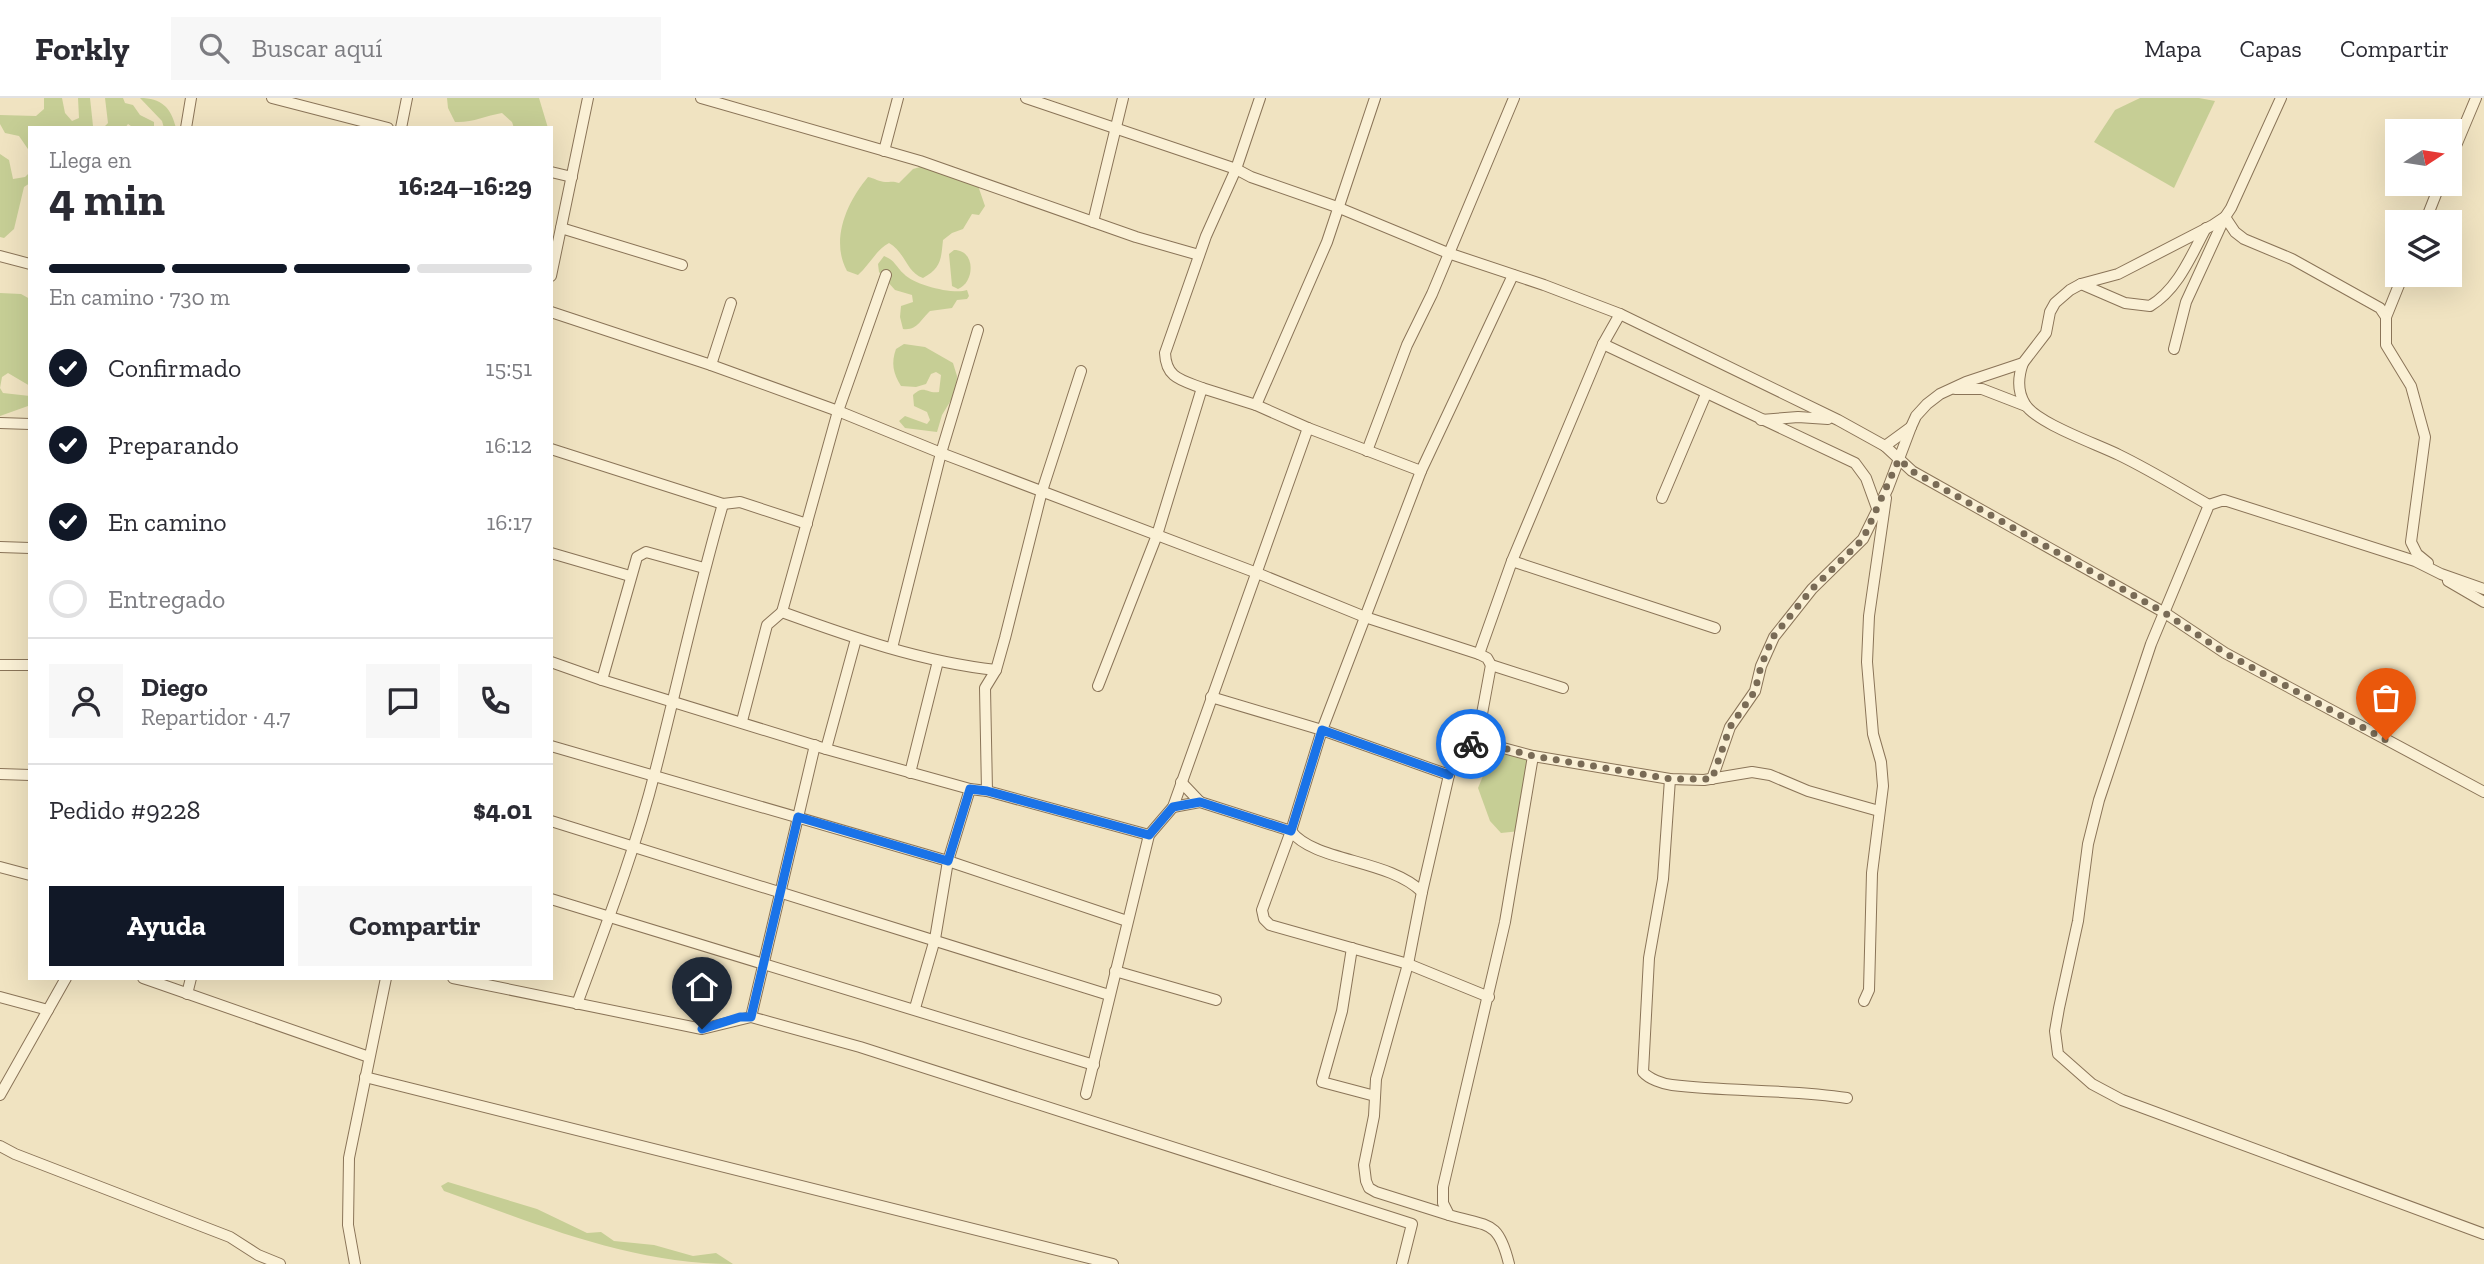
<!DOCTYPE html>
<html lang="es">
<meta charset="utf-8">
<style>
body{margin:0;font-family:"Zilla Slab",serif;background:#f7f7f7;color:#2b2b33;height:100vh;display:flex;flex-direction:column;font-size:26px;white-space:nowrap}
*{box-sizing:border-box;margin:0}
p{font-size:23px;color:#7c7c81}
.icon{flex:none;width:38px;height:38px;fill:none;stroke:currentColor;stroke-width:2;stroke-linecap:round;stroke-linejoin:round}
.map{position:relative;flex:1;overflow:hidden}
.sheet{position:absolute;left:28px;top:28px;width:525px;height:854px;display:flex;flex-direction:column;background:#fff;border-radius:0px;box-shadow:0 7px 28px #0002}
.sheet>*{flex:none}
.needle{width:46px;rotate:78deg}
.buttons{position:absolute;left:2385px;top:21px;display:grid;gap:14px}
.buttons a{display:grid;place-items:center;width:77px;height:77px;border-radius:0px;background:#fff;box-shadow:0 7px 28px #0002;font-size:35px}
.pin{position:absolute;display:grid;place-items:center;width:60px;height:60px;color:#fff;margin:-72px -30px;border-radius:50% 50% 50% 0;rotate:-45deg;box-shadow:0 0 7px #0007}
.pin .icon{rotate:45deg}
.courier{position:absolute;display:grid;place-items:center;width:70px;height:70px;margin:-35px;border:5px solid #1a73e8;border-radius:50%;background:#fff;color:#222;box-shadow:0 2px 9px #0007}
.summary em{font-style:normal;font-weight:700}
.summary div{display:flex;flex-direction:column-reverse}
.summary{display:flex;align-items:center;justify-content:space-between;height:119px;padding:0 21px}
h1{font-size:46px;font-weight:700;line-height:52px}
.bar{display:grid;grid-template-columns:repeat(4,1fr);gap:10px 7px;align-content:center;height:84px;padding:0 21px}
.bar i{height:9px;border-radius:5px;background:#e1e1e2}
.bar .selected{background:#111827}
.bar p{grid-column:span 4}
.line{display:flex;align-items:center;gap:18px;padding:0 21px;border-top:2px solid #e1e1e2}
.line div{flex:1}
.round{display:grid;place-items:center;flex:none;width:74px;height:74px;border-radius:0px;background:#f7f7f7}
ol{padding:0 21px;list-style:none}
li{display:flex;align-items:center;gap:21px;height:77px}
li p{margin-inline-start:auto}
li .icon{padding:7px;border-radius:50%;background:#111827;color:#fff;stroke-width:4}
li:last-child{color:#7c7c81}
li i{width:38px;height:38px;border:4px solid #e1e1e2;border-radius:50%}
.cta{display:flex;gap:14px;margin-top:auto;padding:14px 21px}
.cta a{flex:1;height:80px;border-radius:0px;background:#111827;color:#fff;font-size:28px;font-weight:700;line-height:80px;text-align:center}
.cta a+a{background:#f7f7f7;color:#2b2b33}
header{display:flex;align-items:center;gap:42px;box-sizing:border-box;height:98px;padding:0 35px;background:#fff;border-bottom:2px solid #e1e1e2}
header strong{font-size:33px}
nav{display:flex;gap:38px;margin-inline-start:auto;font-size:24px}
.search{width:490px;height:63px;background:#f7f7f7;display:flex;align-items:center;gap:18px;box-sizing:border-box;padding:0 24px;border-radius:0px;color:#7c7c81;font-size:26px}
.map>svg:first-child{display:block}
.green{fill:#c6ce95}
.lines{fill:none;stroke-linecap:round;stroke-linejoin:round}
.minor-casing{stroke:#8a7458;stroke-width:12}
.minor{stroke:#faf0d5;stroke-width:10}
.done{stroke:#796b56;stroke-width:7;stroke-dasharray:0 12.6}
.route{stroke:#1a73e8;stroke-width:9}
</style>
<header>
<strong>Forkly</strong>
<div class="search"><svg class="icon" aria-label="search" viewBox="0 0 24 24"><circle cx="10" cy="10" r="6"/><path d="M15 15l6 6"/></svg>Buscar aquí</div>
<nav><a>Mapa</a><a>Capas</a><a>Compartir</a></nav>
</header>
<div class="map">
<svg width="2484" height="1166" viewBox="0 0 2484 1166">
<rect width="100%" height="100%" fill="#f0e3c1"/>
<!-- green -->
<g class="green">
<path d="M44,0H62L65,15L72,23L79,20L78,0H90L93,28L98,30H30V54L19,38L5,35L0,26V17L36,18L44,11Z"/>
<path d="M105,0H123L125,5L133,7L140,17L154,24V30H134L128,26L125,30H103L108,25Z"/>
<path d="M140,0C161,0 171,9 176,30H164L162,23Z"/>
<path d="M447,0H539L548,30H514L512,24L502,15C485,18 472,25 455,24L448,10Z"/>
<path d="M2140,0H2199L2215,3L2174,90L2094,44L2115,12Z"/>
<path d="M0,56L9,62L13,81L25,79L30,74V85L24,89L14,131L4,140L0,139Z"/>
<path d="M931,66L975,79L985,108L979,117L972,116L963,131L952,135L943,142C941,162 941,170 923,180C906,174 906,155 889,145C877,151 870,166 858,177L847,173C830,142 847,104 868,79C874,80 880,84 885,84C891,84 893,83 899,85L913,71Z"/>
<path d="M954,152C976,152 975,184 958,191L952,188L949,156Z"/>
<path d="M884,158C895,162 896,169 904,176C914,187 954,197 967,192L969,198L967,201L957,202L952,210L930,213C921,221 917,233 903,231L900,219L901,208L913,204L912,197L895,192L879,174L878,166Z"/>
<path d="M0,195L21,196L30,201V288L8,275L2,279L0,290L3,295L30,298L28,308L0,318Z"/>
<path d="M904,246L925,249L953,265L957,278L956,294L942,317L937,334L905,330L899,323L905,318L927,326L930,322L927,314L914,308L913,297C925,286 926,296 939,294L941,277L936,274L931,276L926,286L916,289L901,288C893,275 891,265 896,251Z"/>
<path d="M1492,656L1519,658L1532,663L1520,733L1501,735L1490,723L1478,690Z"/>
<path d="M448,1084L537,1111L587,1135L601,1134L614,1143L654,1147L693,1158L716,1155L733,1166C631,1166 539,1127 444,1093L441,1088Z"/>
</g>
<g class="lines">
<defs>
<g id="minor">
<path d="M272,0L388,30"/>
<path d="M701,0L920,63L1136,139L1199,157"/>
<path d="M1026,0L1236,71L1251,79L1337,109L1448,155L1544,187L1620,216L1838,322L1885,348L1911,329"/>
<path d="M186,30L191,0"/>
<path d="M401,30L407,0"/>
<path d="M884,53L898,0"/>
<path d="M2450,62L2476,0"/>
<path d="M551,74L572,79"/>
<path d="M1093,124L1123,0"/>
<path d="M2425,124L2440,86"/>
<path d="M561,130L682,167"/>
<path d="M0,158L30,166"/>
<path d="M551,178L588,0"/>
<path d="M2081,186L2125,205L2150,208C2178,191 2191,158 2206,130"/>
<path d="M551,214L711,267L838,313L941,355L1257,475L1365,519L1479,556L1487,560L1491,567L1563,590"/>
<path d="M2386,219L2403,177"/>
<path d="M1603,246L1855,365L1866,380L1878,413"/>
<path d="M2174,251L2186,204L2225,119L2235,134L2244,141L2292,161L2380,210L2386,219V247L2411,288L2425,339L2411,444L2417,456L2428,465"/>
<path d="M2023,265C2018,279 2017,293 2025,306C2036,325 2097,346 2119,357C2150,372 2179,390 2209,407"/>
<path d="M711,267L731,205"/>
<path d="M1202,290C1181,282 1166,280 1165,255L1206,138L1236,71L1260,0"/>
<path d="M1955,291H1982L2026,308"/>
<path d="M1256,307L1327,144L1375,0"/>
<path d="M1761,322L1798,319L1828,321"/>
<path d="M0,325L30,326"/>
<path d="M1885,348L1912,373L2165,515L2225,555L2484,694"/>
<path d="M551,351L723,406L740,404L807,426"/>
<path d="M1367,353L1407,247L1432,196L1514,0"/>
<path d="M1662,400L1706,296"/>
<path d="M0,449L30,450"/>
<path d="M551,455L630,478"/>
<path d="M1512,463L1715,530"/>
<path d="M2448,483L2484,504"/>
<path d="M2484,491L2441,476L2415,463L2224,402L2209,407L2151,546L2099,702L2088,746L2078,823L2059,910L2055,933L2058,956L2092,986L2122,1002L2484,1136"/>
<path d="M782,514L838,313L886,177"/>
<path d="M892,550L941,355L978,232"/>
<path d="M1479,556L1512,463L1603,246L1620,216"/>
<path d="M551,564L602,582L826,651L970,691L987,693L1149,737"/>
<path d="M0,567H30"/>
<path d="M602,582L637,459L646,454L704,470"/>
<path d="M1098,588L1157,437L1202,290L1256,307L1308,330L1421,373"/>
<path d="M1211,599L1322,632L1449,677"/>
<path d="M742,623L767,527L782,514C851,539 922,564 996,572"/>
<path d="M1477,643L1491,567"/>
<path d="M551,648L948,763L1127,823"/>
<path d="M826,651L856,541"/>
<path d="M910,675L938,563"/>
<path d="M0,676L30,677"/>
<path d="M1670,681L1663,781L1649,860L1643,974C1649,981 1663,986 1672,987C1730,994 1789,991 1847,1000"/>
<path d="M1712,681L1730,629L1755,593L1761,568L1774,539L1812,491L1863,441L1888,390L1911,329L1916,318L1927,306L1940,296L1966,284L2023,265L2046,235L2050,214L2055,205L2070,192L2081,186L2118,176L2213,127L2225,119L2231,110L2281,0"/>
<path d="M1181,684L1200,704"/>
<path d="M987,693L985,590L996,572L1005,540L1042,393L1081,273"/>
<path d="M1173,709L1200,704L1291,733C1314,764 1389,761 1422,794"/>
<path d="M551,723L1109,897"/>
<path d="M0,769L30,777"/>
<path d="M551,801L1094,967"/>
<path d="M1352,850L1342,913L1322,984L1375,998"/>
<path d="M1115,873L1216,902"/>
<path d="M143,880L369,959"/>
<path d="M453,880L702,931L751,919L860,949L1412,1126L1402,1166"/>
<path d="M187,896L191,880"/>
<path d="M0,899L48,912"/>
<path d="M1489,899L1408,866L1270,827L1264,821L1262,812L1291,733L1322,632L1421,373L1513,177"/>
<path d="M1864,903L1869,892L1872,775L1883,688L1881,664L1873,636L1867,564L1869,518L1886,400"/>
<path d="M577,906C605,830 635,753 655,674C678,585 697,495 723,406"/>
<path d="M915,910L935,841L948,763L970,691"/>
<path d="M751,919L815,647"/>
<path d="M365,979L1113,1166"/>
<path d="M1086,996L1149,737L1173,709L1308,330"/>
<path d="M0,997L66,880"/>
<path d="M0,1048L15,1056L230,1139L258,1157L280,1166"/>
<path d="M1449,1117L1376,1094L1369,1090L1366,1083L1364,1067L1374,1018L1376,981L1408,866L1422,794L1449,677L1456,657L1477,643L1533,658L1670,681L1704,682L1752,674L1770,677L1808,693L1879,713"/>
<path d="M355,1166L348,1127L349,1060L386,880"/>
<path d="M1509,1166C1498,1121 1488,1129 1449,1117L1443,1105V1089L1505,824L1533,658"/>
</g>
</defs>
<!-- minor casing -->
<use href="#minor" class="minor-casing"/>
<!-- minor -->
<use href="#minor" class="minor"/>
</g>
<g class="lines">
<!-- done -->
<path class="done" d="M1471,646L1477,643L1533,658L1671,681H1712L1730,629L1755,593L1761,568L1773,539L1812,491L1863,441L1899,361L1912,373L2165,515L2225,555L2386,642"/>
<!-- route -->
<path class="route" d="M702,931L740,919H751L798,719L948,763L970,691L987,693L1149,737L1173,709L1200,704L1291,733L1322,632L1449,677L1456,657L1471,646"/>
</g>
</svg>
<div class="buttons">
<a><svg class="needle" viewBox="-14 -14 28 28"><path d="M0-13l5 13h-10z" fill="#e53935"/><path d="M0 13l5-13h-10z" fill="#7c7c81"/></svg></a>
<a><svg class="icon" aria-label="layers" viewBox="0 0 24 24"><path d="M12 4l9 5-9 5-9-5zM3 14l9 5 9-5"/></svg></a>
</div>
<div class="pin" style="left:2386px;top:642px;background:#ea580c"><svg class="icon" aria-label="bag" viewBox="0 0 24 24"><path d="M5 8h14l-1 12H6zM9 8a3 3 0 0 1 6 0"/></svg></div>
<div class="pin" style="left:702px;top:931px;background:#1f2937"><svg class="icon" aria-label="home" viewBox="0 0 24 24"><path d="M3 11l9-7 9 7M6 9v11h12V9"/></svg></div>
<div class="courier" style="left:1471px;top:646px"><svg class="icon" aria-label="bike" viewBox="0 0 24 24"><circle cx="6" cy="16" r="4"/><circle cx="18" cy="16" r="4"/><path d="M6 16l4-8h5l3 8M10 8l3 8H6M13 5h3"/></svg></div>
<section class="sheet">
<div class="summary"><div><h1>4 min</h1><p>Llega en</p></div><em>16:24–16:29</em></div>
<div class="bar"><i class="selected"></i><i class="selected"></i><i class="selected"></i><i></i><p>En camino · 730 m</p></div>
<ol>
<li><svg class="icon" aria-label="check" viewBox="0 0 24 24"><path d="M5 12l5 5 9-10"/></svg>Confirmado<p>15:51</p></li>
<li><svg class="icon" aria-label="check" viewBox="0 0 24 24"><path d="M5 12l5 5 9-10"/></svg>Preparando<p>16:12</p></li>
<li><svg class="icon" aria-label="check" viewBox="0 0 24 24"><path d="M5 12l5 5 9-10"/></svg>En camino<p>16:17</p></li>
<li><i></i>Entregado</li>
</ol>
<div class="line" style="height:126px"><a class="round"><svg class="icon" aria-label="person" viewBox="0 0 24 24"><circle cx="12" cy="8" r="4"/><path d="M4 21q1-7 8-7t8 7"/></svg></a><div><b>Diego</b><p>Repartidor · 4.7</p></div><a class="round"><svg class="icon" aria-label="chat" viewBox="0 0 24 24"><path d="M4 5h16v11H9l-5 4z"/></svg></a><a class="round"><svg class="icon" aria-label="phone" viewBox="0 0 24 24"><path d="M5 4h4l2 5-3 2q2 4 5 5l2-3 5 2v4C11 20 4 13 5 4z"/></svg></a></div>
<div class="line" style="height:91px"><div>Pedido #9228</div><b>$4.01</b></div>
<div class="cta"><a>Ayuda</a><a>Compartir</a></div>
</section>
</div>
